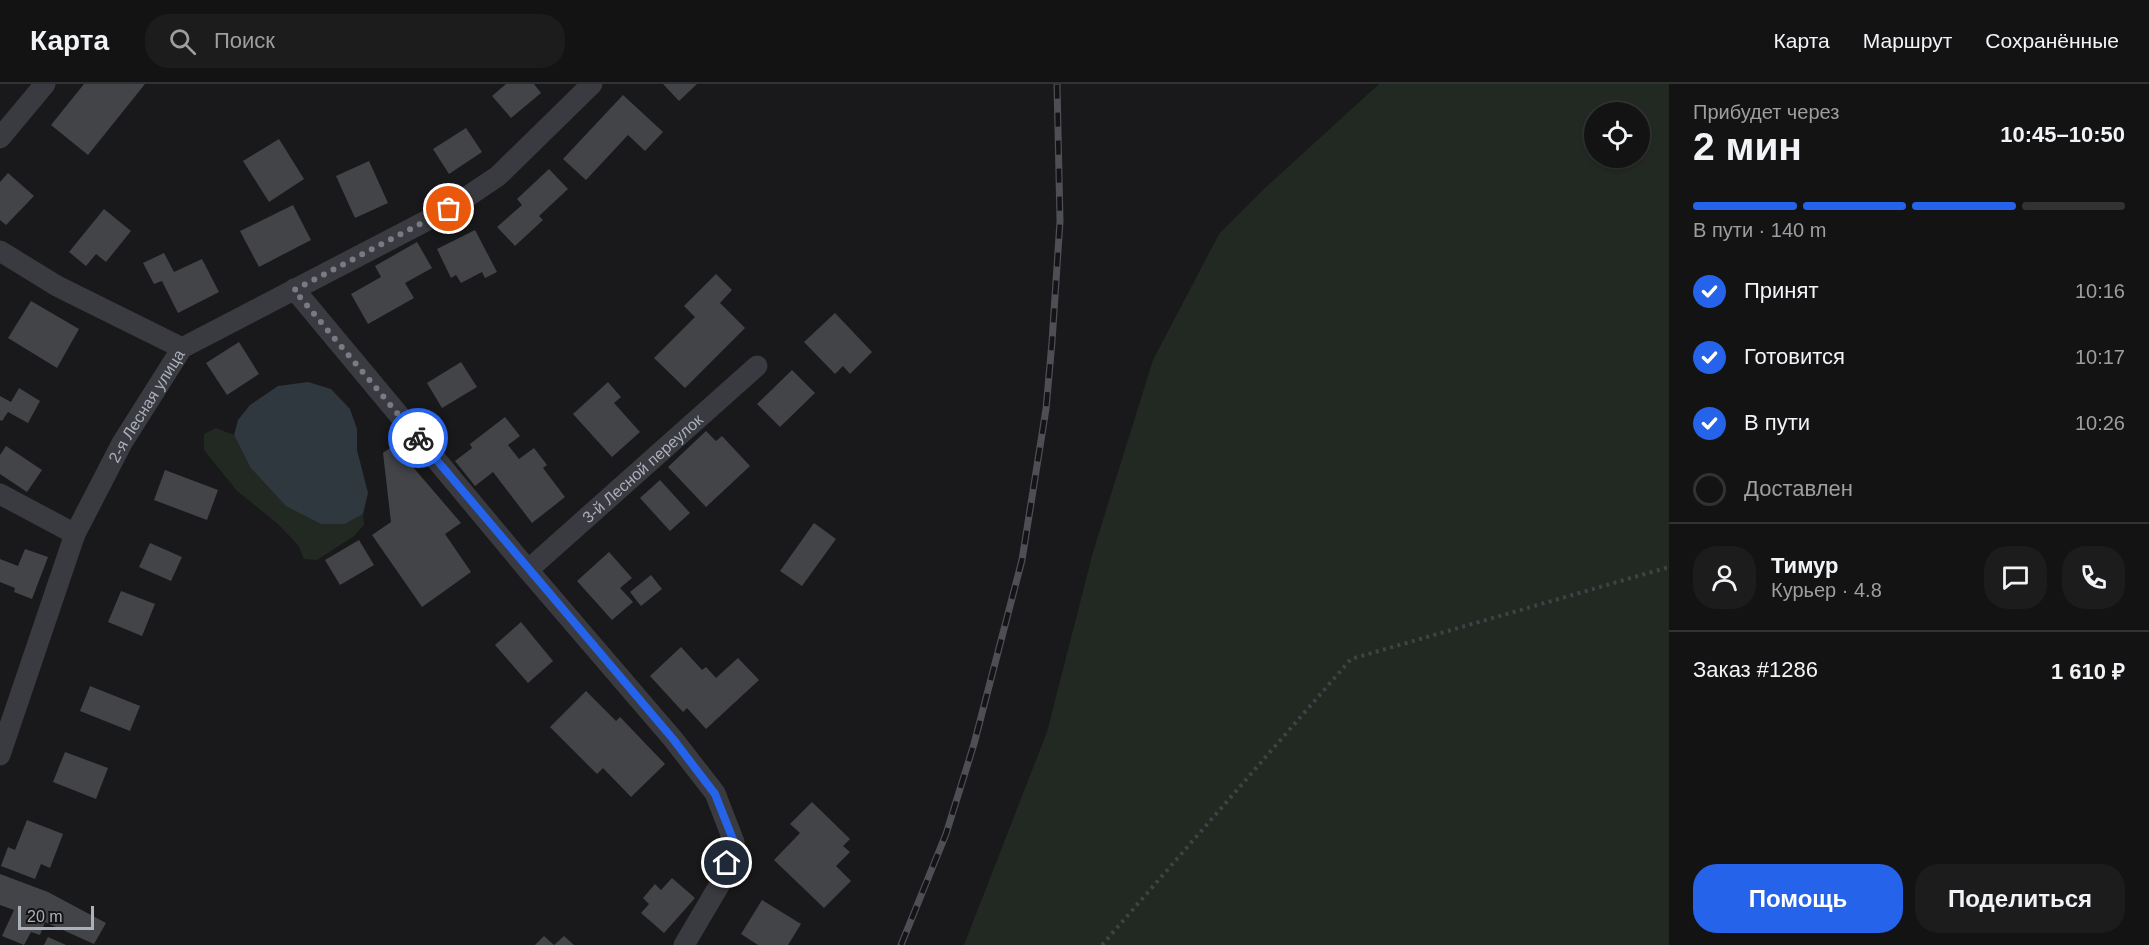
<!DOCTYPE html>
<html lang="ru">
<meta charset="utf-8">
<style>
body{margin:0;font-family:Helvetica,sans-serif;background:#1c1c1d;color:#f1f3f6;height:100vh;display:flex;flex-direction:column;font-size:22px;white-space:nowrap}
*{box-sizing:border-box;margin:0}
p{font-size:20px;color:#9d9ea0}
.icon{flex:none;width:33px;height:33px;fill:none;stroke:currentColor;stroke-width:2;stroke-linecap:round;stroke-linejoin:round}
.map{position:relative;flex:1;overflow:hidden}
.sheet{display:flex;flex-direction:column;background:#131314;width:480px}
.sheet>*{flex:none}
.buttons{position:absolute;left:1584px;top:18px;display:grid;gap:12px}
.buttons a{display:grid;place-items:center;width:66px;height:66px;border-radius:50%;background:#131314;box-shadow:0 2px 4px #0004,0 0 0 2px #323234;font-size:30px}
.scale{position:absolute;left:18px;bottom:15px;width:76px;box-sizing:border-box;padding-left:6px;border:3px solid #acb0ba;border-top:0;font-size:16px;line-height:21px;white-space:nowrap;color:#acb0ba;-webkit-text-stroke:4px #141416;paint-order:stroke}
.pin{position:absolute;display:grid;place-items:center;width:51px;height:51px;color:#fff;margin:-26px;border:3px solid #fff;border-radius:50%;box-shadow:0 2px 6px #0007}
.courier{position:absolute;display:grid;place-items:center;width:60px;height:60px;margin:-30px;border:4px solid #2563eb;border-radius:50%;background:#fff;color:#222;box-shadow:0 2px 8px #0007}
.overview em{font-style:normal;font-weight:700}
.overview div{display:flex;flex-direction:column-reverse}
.overview{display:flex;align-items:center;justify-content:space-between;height:102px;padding:0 24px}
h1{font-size:39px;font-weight:700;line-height:45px}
.bar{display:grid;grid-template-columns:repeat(4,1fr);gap:9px 6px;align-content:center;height:72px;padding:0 24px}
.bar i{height:8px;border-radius:4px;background:#323234}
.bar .current{background:#2563eb}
.bar p{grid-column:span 4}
.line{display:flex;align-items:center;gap:15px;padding:0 24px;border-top:2px solid #323234}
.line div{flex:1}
.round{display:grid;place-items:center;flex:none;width:63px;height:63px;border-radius:24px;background:#1c1c1d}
ol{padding:0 24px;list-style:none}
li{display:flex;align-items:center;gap:18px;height:66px}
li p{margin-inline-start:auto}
li .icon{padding:6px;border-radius:50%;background:#2563eb;color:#fff;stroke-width:4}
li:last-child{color:#9d9ea0}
li i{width:33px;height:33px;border:3px solid #323234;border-radius:50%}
.action{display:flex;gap:12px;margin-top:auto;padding:12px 24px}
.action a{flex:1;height:69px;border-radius:24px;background:#2563eb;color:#fff;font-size:24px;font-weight:700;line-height:69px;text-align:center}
.action a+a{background:#1c1c1d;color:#f1f3f6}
header{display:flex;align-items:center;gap:36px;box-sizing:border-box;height:84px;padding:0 30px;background:#131314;border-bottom:2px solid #323234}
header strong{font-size:28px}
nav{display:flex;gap:33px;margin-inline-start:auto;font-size:21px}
.search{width:420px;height:54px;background:#1c1c1d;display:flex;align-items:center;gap:15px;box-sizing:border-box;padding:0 21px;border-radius:24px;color:#9d9ea0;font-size:22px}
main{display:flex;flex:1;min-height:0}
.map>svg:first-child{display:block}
.green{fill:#212922;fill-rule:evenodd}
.water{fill:#2f383f}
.building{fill:#434448}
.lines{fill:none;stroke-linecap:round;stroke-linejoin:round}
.path{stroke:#404247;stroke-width:4;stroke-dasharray:3 4.5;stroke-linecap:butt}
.street{stroke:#3a3b40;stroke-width:21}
.rail-casing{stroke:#4d4f55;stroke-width:7}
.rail{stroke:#141416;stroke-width:4.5;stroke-dasharray:14;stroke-linecap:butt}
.done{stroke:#797b82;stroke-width:6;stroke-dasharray:0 10.8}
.route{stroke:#2563eb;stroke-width:8}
.labels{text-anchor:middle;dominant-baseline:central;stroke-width:6;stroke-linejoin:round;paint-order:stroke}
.street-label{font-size:16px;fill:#acb0ba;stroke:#141416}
</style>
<header>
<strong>Карта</strong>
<div class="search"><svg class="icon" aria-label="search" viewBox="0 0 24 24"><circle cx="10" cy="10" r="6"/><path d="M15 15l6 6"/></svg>Поиск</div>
<nav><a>Карта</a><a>Маршрут</a><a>Сохранённые</a></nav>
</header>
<main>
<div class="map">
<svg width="1669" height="861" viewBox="0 0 1669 861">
<rect width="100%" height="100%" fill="#19191b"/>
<!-- green -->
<g class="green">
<path d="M1379,0H1669V861H964L1047,648L1093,468L1153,276L1219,150L1265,104ZM1640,28V74H1594V28Z"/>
<path d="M216,344L234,351L250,383L345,440L363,430L364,441L354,452L317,476L304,475L298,461L278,440L237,407L204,366V350Z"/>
</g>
<!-- water -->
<path class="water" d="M308,298L331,305L350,325L357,345V366L368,409L363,430L345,440H321L286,422L250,383L234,351L238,336L250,321L278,302Z"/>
<!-- building -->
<g class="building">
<path d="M84,0H145L88,71L51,41Z"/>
<path d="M506,0H534L541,9L511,34L492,12Z"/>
<path d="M663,0H697L679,17Z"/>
<path d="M623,11L663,48L645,67L628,51L586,96L563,75Z"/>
<path d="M466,44L482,68L449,90L433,65Z"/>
<path d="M279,55L304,95L269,118L243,77Z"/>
<path d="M369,77L388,119L355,134L336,92Z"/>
<path d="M549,85L568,105L539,132L543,136L515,162L497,143L522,121L517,115Z"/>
<path d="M8,89L34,112L6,141L0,136V98Z"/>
<path d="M293,121L311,156L259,183L240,147Z"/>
<path d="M104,125L131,147L106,178L96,170L86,182L69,168Z"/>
<path d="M475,146L497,188L485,194L482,188L461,199L456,191L451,194L437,165Z"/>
<path d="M417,158L432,184L405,199L414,214L368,240L351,210L381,193L375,182Z"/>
<path d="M164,169L174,188L202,175L219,208L178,229L162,197L154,200L143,179Z"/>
<path d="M716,190L732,206L720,219L745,244L685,304L654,274L695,233L684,222Z"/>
<path d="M31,217L79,245L57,284L8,254Z"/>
<path d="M835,229L872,268L850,290L843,282L835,290L804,258Z"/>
<path d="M239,258L259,290L227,311L206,279Z"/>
<path d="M461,278L477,303L442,324L427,299Z"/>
<path d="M792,286L815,309L780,343L757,320Z"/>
<path d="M608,298L621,313L614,319L640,348L612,373L573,330Z"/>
<path d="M19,304L40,317L28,339L8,328L2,337L0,336V312L11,318Z"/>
<path d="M505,333L520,352L508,361L519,375L534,364L547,381L543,384L565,413L532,439L493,388L475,402L455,377L472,364L470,360Z"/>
<path d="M706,347L716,357L722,352L750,382L706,423L668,383Z"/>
<path d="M394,361L461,439L445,450L471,488L422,523L372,451L391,438L383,369Z"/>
<path d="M6,362L42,386L27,408L0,390V371Z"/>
<path d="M165,386L218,406L207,436L154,416Z"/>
<path d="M660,396L690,429L670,447L640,414Z"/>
<path d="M814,439L836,455L802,502L780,487Z"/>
<path d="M359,456L374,481L340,501L325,476Z"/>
<path d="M150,459L182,473L171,497L139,483Z"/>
<path d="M25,465L48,473L32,515L14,508L15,504L0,498V475L18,482Z"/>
<path d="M609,468L632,494L620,504L633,518L612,536L577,497Z"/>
<path d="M651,491L662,505L641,522L630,508Z"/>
<path d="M121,507L155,520L142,552L108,538Z"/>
<path d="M521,538L553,577L528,599L495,561Z"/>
<path d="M681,563L702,586L706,583L716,594L738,574L759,596L706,645L687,624L683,628L650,592Z"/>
<path d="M90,602L140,622L130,647L80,627Z"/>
<path d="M586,607L616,637L620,633L665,680L631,713L603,684L597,690L550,643Z"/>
<path d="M65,668L108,684L96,715L53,698Z"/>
<path d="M812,718L850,755L843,762L850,768L836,782L851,797L824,824L774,776L800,749L790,740Z"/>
<path d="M27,736L63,750L50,784L41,780L35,795L1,782L8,763L15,766Z"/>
<path d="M0,790L48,808L106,839L94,860L45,838L40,851L31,848L24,861L2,852L14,826L0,821Z"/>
<path d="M672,794L695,814L664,849L641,829L649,820L643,814L655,800L661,806Z"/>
<path d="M762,816L801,840L788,861H758L741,850Z"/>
<path d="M544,852L554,861H535Z"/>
<path d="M564,852L574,861H554Z"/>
<path d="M48,853L66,861H44Z"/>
</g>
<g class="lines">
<!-- path -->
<path class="path" d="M1102,861L1351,575L1669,483"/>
<!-- street -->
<g class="street">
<path d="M0,54L45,0"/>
<path d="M0,167L57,202L182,264"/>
<path d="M294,205L528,486L673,655L715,709L734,758L720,800L684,861"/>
<path d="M0,410L75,450"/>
<path id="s1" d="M528,486L757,282"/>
<path id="s2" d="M0,671L75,450L122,359L182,264L449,125L498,92L592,0"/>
</g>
<defs>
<path id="rail" d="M901,861L946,750L974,660L1022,476L1046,325L1052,258L1060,137L1057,0"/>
</defs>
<!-- rail casing -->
<use href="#rail" class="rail-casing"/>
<!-- rail -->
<use href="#rail" class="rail"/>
</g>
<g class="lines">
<!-- done -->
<path class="done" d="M418,354L294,206L449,125"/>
<!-- route -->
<path class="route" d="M418,354L673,655L715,710L734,758L727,779"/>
</g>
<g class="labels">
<!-- street labels -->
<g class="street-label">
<text stroke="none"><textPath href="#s2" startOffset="380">2-я Лесная улица</textPath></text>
<text stroke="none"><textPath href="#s1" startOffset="153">3-й Лесной переулок</textPath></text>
</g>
</g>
</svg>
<div class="buttons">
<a><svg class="icon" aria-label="locate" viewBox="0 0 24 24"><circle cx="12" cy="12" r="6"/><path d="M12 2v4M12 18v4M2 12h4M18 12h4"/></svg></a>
</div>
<div class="scale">20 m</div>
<div class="pin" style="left:449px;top:125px;background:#ea580c"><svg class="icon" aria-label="bag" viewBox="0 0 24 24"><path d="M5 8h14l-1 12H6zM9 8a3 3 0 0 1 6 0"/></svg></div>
<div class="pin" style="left:727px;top:779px;background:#1f2937"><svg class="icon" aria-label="home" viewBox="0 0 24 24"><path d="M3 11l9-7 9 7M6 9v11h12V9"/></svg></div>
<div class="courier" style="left:418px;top:354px"><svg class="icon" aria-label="bike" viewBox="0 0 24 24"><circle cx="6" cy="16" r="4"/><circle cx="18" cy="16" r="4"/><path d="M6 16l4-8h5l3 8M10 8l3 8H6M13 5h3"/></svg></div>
</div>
<section class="sheet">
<div class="overview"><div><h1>2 мин</h1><p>Прибудет через</p></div><em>10:45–10:50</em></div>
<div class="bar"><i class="current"></i><i class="current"></i><i class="current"></i><i></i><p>В пути · 140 m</p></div>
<ol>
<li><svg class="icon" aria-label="check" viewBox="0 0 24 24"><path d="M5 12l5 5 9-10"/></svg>Принят<p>10:16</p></li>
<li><svg class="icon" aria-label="check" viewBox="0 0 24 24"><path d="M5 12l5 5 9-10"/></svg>Готовится<p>10:17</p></li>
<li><svg class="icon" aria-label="check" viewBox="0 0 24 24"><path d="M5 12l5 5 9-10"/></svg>В пути<p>10:26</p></li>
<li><i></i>Доставлен</li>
</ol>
<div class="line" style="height:108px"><a class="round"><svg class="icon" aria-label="person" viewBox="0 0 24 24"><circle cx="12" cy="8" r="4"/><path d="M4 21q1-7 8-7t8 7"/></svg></a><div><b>Тимур</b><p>Курьер · 4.8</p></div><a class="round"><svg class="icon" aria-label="chat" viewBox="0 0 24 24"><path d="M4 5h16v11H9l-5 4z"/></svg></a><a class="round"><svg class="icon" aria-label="phone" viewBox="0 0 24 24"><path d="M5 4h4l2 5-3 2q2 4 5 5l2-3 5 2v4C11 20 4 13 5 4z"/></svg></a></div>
<div class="line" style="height:78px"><div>Заказ #1286</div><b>1 610 ₽</b></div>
<div class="action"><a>Помощь</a><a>Поделиться</a></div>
</section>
</main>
